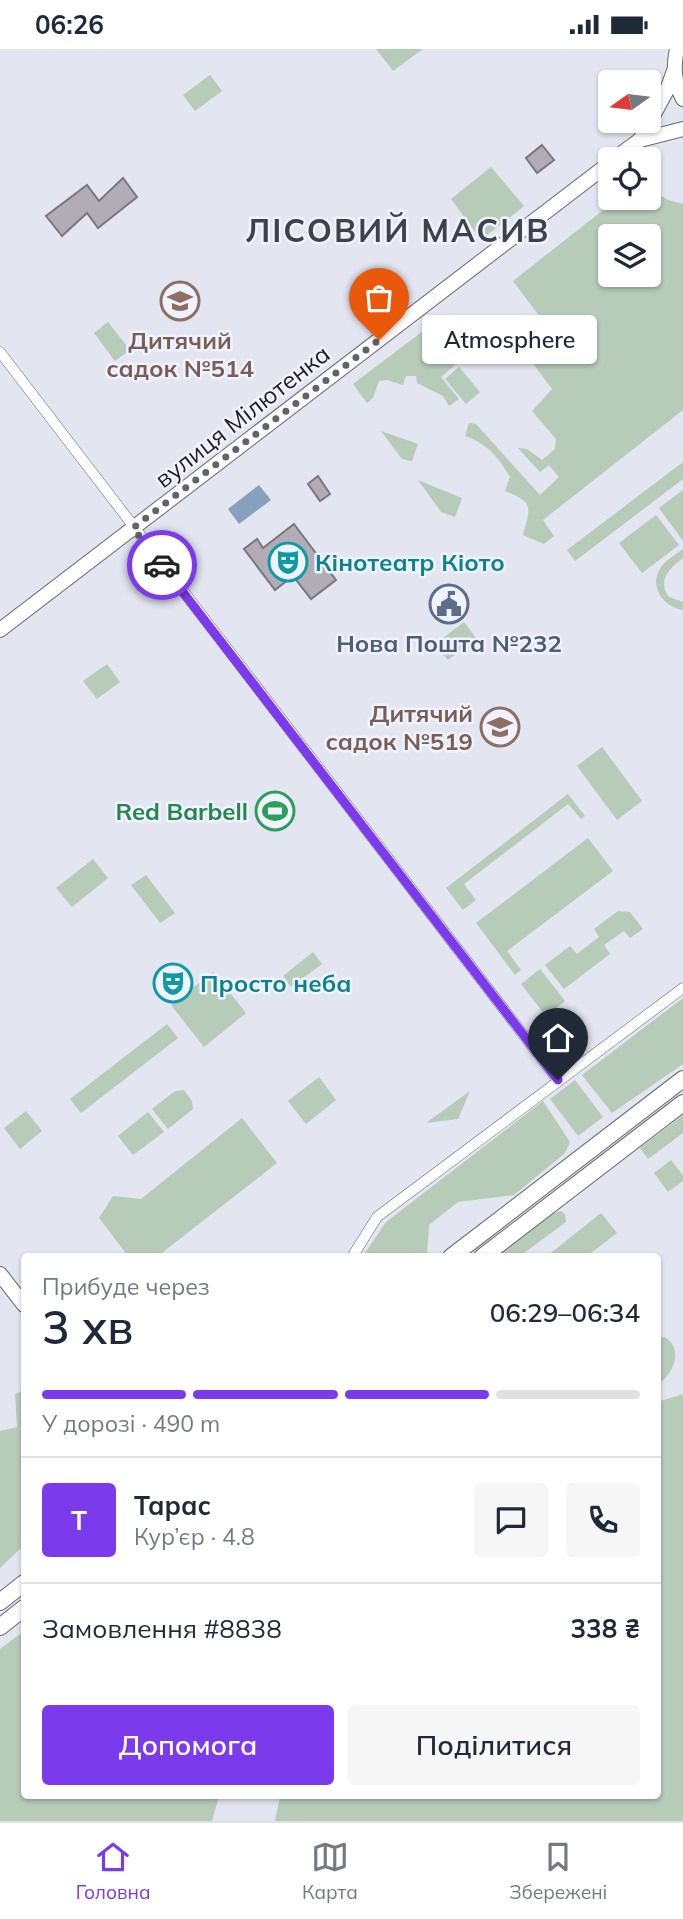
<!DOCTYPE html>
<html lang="uk">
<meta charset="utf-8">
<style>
body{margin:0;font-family:Mulish,sans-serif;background:#f6f6f7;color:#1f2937;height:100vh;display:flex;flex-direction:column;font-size:26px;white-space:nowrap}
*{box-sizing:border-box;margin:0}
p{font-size:23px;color:#747a83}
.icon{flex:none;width:38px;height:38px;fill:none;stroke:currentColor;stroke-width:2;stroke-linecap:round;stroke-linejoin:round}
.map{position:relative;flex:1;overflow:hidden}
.panel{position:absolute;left:21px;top:1204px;width:640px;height:546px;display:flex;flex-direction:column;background:#fff;border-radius:7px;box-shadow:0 2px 5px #0004}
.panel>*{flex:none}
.needle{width:46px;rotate:256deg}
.fabs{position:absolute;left:598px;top:21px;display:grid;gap:14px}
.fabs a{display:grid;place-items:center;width:63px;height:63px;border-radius:7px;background:#fff;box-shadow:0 2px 5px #0004;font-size:35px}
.pin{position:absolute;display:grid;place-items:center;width:60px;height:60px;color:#fff;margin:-72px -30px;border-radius:50% 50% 50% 0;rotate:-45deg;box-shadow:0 0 7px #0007}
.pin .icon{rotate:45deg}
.courier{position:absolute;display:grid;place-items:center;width:70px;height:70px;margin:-35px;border:5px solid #7c3aed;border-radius:50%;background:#fff;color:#222;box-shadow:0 2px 9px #0007}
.bubble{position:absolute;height:49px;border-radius:7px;background:#fff;box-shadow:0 2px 5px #0004;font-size:23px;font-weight:600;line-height:49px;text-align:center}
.overview em{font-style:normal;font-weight:600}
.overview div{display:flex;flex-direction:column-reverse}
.overview{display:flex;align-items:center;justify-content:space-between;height:119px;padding:0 21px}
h1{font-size:46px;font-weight:600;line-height:52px}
.bar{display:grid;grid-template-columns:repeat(4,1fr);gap:10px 7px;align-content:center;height:84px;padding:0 21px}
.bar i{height:9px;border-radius:5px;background:#e0e1e3}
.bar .on{background:#7c3aed}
.bar p{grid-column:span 4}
.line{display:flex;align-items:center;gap:18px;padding:0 21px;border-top:2px solid #e0e1e3}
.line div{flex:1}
.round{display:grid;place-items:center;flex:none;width:74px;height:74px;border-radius:7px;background:#f6f6f7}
.button{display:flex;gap:14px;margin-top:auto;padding:14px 21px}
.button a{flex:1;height:80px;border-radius:7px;background:#7c3aed;color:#fff;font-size:28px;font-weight:600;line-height:80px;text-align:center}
.button a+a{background:#f6f6f7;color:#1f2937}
.status{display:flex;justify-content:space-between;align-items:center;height:49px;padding:0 35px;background:#fff;direction:ltr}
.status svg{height:19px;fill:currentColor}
.tab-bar{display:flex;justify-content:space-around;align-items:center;height:98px;border-top:2px solid #e0e1e3;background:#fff;font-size:19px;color:#747a83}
.tab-bar a{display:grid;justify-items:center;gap:4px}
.tab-bar .on{color:#7c3aed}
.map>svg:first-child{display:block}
.green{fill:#b6cbb8;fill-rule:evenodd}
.water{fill:#87a0be}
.building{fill:#b1acb6;stroke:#7b7680;stroke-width:2}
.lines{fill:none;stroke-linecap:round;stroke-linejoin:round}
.street-casing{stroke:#666872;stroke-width:11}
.secondary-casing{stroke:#666872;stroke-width:16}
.primary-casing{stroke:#666872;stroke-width:18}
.street{stroke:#fff;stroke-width:10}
.secondary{stroke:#fff;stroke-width:14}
.primary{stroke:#fff;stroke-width:16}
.done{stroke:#62636a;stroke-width:7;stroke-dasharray:0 12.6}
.route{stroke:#7c3aed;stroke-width:9}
.labels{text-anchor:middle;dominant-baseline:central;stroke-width:5;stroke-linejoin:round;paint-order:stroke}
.education-label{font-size:24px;font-weight:bold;fill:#785e54;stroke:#f0f3fe}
.street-label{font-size:24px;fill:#1d1d22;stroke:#f0f3fe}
.culture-label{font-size:24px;font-weight:bold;fill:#0d838f;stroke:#f0f3fe;text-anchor:start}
.service-label{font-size:24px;font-weight:bold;fill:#4e5e75;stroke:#f0f3fe}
.leisure-label{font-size:24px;font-weight:bold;fill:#27864d;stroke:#f0f3fe;text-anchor:end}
.district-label{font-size:32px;font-weight:bold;letter-spacing:2px;fill:#3f414b;stroke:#f0f3fe}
</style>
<div class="status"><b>06:26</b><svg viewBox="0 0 49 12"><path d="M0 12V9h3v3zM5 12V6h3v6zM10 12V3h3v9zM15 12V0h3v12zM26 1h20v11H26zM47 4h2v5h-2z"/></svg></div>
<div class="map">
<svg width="683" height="1772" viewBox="0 0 683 1772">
<rect width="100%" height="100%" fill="#e3e5f1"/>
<!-- green -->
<g class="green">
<path d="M376,0H423L393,22Z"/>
<path d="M210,26L222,42L195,62L183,46Z"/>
<path d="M491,118L524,157L481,191L451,150Z"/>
<path d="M649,139L668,151L683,155V361L543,471L554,487L544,495L523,486C530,459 535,453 505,442L510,428C497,407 488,395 465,387L469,374L476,375L540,446L559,428L549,416L540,423L518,399L527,400L542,411L555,400L556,390L532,362L552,340L514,289L540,268L513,232L612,154L618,161L635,149H649ZM649,187V226H611V187Z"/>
<path d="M108,273L130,301L115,312L94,284Z"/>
<path d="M427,279L456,315L441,328L459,350L449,357L443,347L417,334L416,327H406L403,336L387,331L379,332L373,349L367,354L353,335Z"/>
<path d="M459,318L480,343L466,355L445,330Z"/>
<path d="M381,382L418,395L412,412L402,410Z"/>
<path d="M683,413V430L575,512L567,501Z"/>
<path d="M418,431L462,449L455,468L441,463Z"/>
<path d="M683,441V492L659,459Z"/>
<path d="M656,466L679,496L642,524L619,494Z"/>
<path d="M683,500V509C669,520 657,531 669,548L683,553V561C663,558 648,537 661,518C666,511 676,505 683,500Z"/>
<path d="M464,573L476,589L448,611L435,595Z"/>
<path d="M107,615L120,633L97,650L83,632Z"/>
<path d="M602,698L642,752L617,771L577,717Z"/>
<path d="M568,745L585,767L581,770L568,755L464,835L476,851L463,861L446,839Z"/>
<path d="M588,789L613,822L507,902L521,921L515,926L476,874Z"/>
<path d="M93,810L108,829L72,858L56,839Z"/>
<path d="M146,826L175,864L160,874L131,836Z"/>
<path d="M618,862L630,863L643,880L630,889L624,882L604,896L610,905L564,940L545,916L570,897L577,905L599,888L594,880Z"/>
<path d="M313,903L322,915L291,938L283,927Z"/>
<path d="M540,920L565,952L546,967L521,935Z"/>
<path d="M213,923L246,964L204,998L171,956Z"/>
<path d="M683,949V1015L612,1064L582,1026Z"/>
<path d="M167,975L178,989L81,1064L70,1050Z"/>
<path d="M319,1028L336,1051L306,1075L288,1052Z"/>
<path d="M575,1031L603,1068L578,1087L550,1050Z"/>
<path d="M184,1041L192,1052L193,1060L168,1080L152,1060L175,1042Z"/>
<path d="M470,1042L458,1070L426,1074Z"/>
<path d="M543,1052L570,1093L565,1104L514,1146L458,1153L429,1176L427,1207H363L386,1173Z"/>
<path d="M26,1062L42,1082L20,1100L4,1079Z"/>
<path d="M148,1063L164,1083L133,1106L118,1087Z"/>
<path d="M683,1066V1084L648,1110L640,1099Z"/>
<path d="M242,1069L277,1114L158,1207H128L99,1169L113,1147L141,1150Z"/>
<path d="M671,1111L683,1126V1132L668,1143L654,1124Z"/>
<path d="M561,1162L565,1165L566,1173L520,1207L495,1208L550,1166Z"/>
<path d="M601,1164L617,1184L587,1207H547Z"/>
<path d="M664,1288C683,1298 676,1322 658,1336V1290Z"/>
<path d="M24,1341V1496L0,1519V1382L17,1378L15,1345Z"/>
<path d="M683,1345V1772H275L280,1747L658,1746V1353Z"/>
<path d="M24,1582V1746L219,1747L212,1772H0V1600Z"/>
</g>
<!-- water -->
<path class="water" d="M259,436L271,451L239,475L228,460Z"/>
<!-- building -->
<g class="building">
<path d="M542,96L554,111L537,124L526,109Z"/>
<path d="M123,129L137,148L98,179L87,164L62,187L46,167L87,136L99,152Z"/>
<path d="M318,427L330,445L320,452L308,435Z"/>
<path d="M294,475L336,531L311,550L293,527L275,541L244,500L257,490L263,499Z"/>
</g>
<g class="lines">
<defs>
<g id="street">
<path d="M0,303L558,1031"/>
<path d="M352,1208L377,1168L683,939"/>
</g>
<g id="secondary">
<path d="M677,0C673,18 674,33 683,50"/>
<path d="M640,91L667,41L674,22"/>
<path d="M614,110L640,91L683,80"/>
<path d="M0,581L611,113"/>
<path d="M0,1225L24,1256"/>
</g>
<g id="primary">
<path d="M451,1208L683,1030"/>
<path d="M482,1208L683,1054"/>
<path d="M0,1553L24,1534"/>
<path d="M0,1578L24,1559"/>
</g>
</defs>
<!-- street casing -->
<use href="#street" class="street-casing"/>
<!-- secondary casing -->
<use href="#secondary" class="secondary-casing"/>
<!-- primary casing -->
<use href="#primary" class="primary-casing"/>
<!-- street -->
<use href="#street" class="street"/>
<!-- secondary -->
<use href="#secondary" class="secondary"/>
<!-- primary -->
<use href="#primary" class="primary"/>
</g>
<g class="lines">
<!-- done -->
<path class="done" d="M162,516L133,479L379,291"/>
<!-- route -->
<path class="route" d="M162,516L558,1031"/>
</g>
<!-- icons -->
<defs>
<symbol id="school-ring" viewBox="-11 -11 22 22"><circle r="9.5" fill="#f0f3fe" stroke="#8d6e63" stroke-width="1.5"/><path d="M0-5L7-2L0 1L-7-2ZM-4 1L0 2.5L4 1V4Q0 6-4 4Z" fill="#8d6e63"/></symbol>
<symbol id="theatre-ring" viewBox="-11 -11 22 22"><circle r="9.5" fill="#f0f3fe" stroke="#0f9aa8" stroke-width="1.5"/><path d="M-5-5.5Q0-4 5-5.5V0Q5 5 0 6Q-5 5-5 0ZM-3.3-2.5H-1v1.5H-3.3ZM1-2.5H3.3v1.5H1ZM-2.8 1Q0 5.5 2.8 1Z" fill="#0f9aa8"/></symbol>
<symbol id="civic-ring" viewBox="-11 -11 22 22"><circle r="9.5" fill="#f0f3fe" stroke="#5c6f8a" stroke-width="1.5"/><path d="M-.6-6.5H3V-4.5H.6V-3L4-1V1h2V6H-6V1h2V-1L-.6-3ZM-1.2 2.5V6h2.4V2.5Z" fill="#5c6f8a"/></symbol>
<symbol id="stadium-ring" viewBox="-11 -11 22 22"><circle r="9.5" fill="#f0f3fe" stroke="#2e9e5b" stroke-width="1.5"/><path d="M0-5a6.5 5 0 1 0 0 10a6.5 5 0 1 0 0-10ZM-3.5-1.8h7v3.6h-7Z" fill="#2e9e5b"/></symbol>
</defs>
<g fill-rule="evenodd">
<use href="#school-ring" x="158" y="230" width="44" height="44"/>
<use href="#theatre-ring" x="266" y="491" width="44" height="44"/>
<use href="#civic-ring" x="427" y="533" width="44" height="44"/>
<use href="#school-ring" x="478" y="656" width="44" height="44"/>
<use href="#stadium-ring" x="253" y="740" width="44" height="44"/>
<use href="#theatre-ring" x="151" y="912" width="44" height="44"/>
</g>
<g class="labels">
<!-- education labels -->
<g class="education-label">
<text x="180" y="291">Дитячий<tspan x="180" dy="28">садок №514</tspan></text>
<text x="473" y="664" text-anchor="end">Дитячий<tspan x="473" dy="28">садок №519</tspan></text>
</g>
<!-- street labels -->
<g class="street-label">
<text transform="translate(242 367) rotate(-38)">вулиця Мілютенка</text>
</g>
<!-- culture labels -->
<g class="culture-label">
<text x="315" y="513">Кінотеатр Кіото</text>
<text x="200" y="934">Просто неба</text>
</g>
<!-- service labels -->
<g class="service-label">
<text x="449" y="594">Нова Пошта №232</text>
</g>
<!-- leisure labels -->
<g class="leisure-label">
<text x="248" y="762">Red Barbell</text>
</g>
<!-- district labels -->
<g class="district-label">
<text x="398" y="181">ЛІСОВИЙ МАСИВ</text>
</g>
</g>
</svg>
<div class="fabs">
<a><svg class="needle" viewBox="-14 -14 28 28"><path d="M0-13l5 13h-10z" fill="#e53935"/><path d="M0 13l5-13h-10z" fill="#747a83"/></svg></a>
<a><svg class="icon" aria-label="locate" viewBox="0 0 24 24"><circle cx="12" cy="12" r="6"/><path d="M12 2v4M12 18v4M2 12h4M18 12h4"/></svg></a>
<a><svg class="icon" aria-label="layers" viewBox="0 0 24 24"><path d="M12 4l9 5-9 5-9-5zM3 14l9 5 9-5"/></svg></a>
</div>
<div class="pin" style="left:379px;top:291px;background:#ea580c"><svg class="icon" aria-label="bag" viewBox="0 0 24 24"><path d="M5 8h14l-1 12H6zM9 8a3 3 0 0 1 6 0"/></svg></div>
<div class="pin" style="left:558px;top:1031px;background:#1f2937"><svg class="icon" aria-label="home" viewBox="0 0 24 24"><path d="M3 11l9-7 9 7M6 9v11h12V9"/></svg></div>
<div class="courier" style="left:162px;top:516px"><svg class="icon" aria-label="car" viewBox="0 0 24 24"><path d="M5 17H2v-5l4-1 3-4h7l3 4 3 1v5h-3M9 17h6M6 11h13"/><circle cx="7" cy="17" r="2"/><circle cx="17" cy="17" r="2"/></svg></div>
<div class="bubble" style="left:422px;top:266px;width:175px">Atmosphere</div>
<section class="panel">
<div class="overview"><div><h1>3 хв</h1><p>Прибуде через</p></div><em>06:29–06:34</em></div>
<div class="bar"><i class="on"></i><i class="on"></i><i class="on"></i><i></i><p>У дорозі · 490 m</p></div>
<div class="line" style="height:126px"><b class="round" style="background:#7c3aed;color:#fff">Т</b><div><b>Тарас</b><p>Кур’єр · 4.8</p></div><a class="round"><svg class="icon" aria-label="chat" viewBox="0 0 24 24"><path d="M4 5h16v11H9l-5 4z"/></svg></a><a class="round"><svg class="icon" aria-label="phone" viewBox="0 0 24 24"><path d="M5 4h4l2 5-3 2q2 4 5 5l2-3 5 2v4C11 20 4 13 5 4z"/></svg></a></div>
<div class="line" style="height:91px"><div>Замовлення #8838</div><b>338 ₴</b></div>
<div class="button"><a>Допомога</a><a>Поділитися</a></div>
</section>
</div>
<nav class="tab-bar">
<a class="on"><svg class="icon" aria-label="home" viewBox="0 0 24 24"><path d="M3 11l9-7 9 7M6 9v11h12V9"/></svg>Головна</a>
<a><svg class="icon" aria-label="map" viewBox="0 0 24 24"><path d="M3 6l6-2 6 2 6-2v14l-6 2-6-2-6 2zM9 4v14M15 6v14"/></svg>Карта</a>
<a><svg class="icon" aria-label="saved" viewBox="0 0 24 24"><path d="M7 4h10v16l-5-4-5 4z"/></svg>Збережені</a>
</nav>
